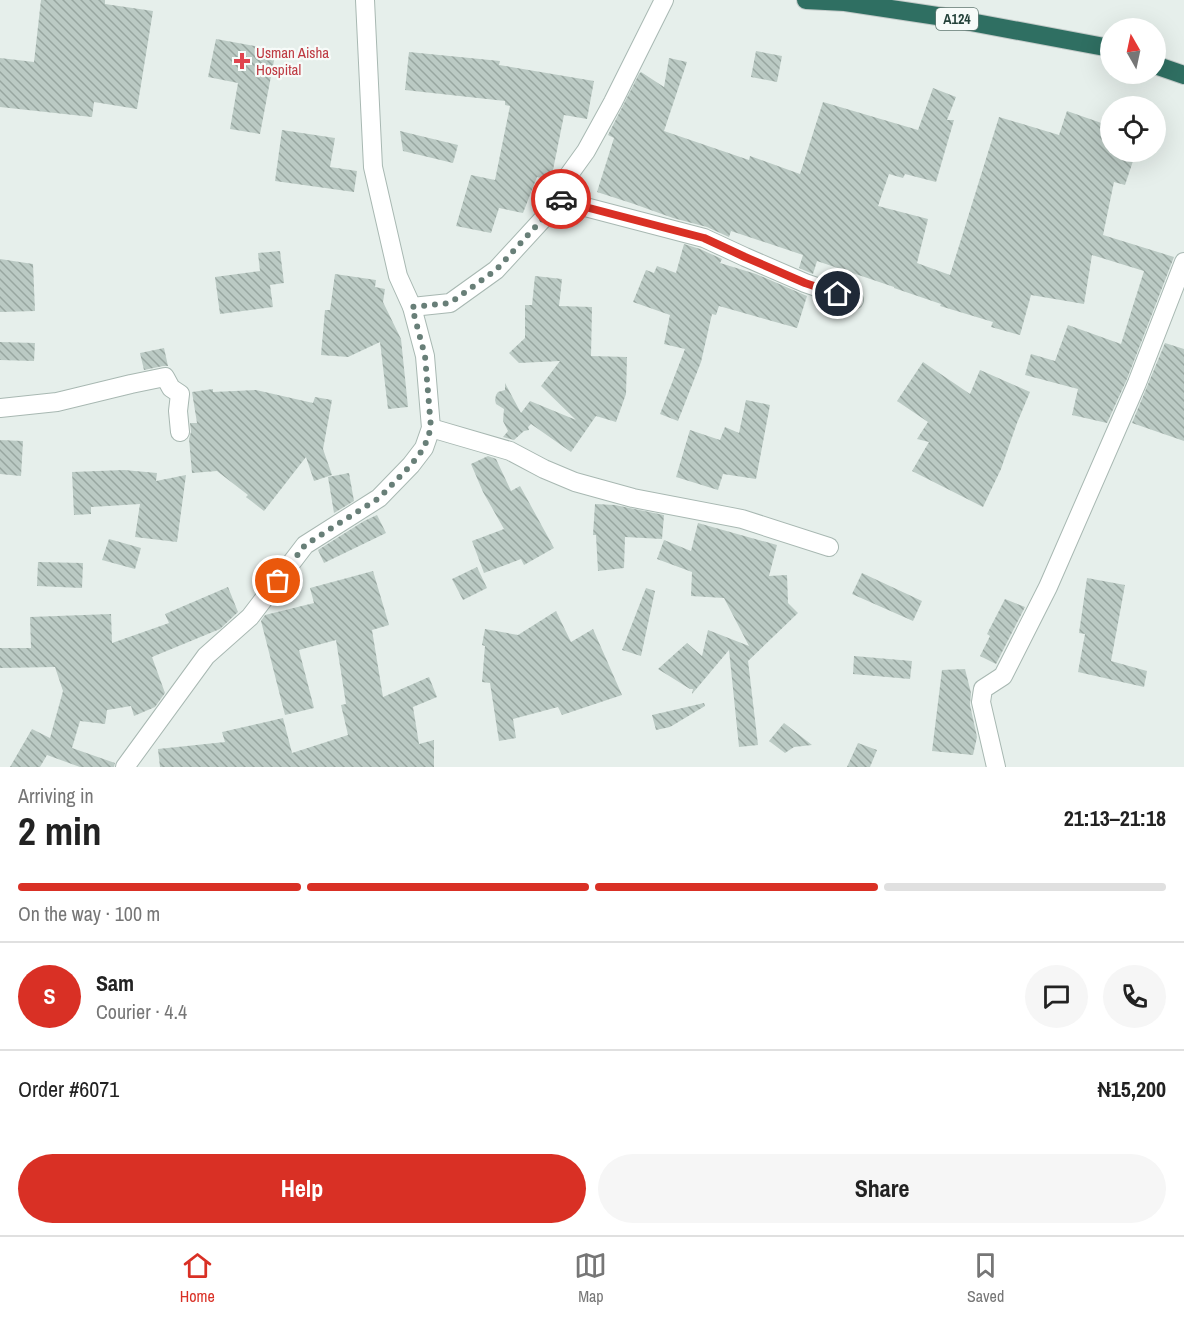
<!DOCTYPE html>
<meta charset="utf-8">
<style>
body{margin:0;font-family:"Archivo Narrow",sans-serif;background:#f6f6f6;color:#222;height:100vh;display:flex;flex-direction:column;font-size:22px;white-space:nowrap}
*{box-sizing:border-box;margin:0}
p{font-size:20px;color:#767676}
.icon{flex:none;width:33px;height:33px;fill:none;stroke:currentColor;stroke-width:2;stroke-linecap:round;stroke-linejoin:round}
.map{position:relative;height:767px;overflow:hidden}
.drawer{display:flex;flex-direction:column;background:#fff;flex:1}
.drawer>*{flex:none}
.needle{width:39px;rotate:351deg}
.fabs{position:absolute;left:1100px;top:18px;display:grid;gap:12px}
.fabs a{display:grid;place-items:center;width:66px;height:66px;border-radius:50%;background:#fff;box-shadow:0 6px 24px #0002;font-size:30px}
.pin{position:absolute;display:grid;place-items:center;width:51px;height:51px;color:#fff;margin:-26px;border:3px solid #fff;border-radius:50%;box-shadow:0 2px 6px #0007}
.courier{position:absolute;display:grid;place-items:center;width:60px;height:60px;margin:-30px;border:4px solid #d93025;border-radius:50%;background:#fff;color:#222;box-shadow:0 2px 8px #0007}
.headline em{font-style:normal;font-weight:800}
.headline div{display:flex;flex-direction:column-reverse}
.headline{display:flex;align-items:center;justify-content:space-between;height:102px;padding:0 18px}
h1{font-size:39px;font-weight:800;line-height:45px}
.bar{display:grid;grid-template-columns:repeat(4,1fr);gap:9px 6px;align-content:center;height:72px;padding:0 18px}
.bar i{height:8px;border-radius:4px;background:#e0e0e0}
.bar .current{background:#d93025}
.bar p{grid-column:span 4}
.line{display:flex;align-items:center;gap:15px;padding:0 18px;border-top:2px solid #e0e0e0}
.line div{flex:1}
.round{display:grid;place-items:center;flex:none;width:63px;height:63px;border-radius:32px;background:#f6f6f6}
.button{display:flex;gap:12px;margin-top:auto;padding:12px 18px}
.button a{flex:1;height:69px;border-radius:36px;background:#d93025;color:#fff;font-size:24px;font-weight:800;line-height:69px;text-align:center}
.button a+a{background:#f6f6f6;color:#222}
.tabs{display:flex;justify-content:space-around;align-items:center;height:84px;border-top:2px solid #e0e0e0;background:#fff;font-size:16px;color:#767676}
.tabs a{display:grid;justify-items:center;gap:3px}
.tabs .current{color:#d93025}
.map>svg:first-child{display:block}
.building{fill:url(#building-back-hatch)}
.lines{fill:none;stroke-linecap:round;stroke-linejoin:round}
.minor-casing{stroke:#a8b8b2;stroke-width:20}
.highway-casing{stroke:#c2cac8;stroke-width:20}
.minor{stroke:#fff;stroke-width:18}
.highway{stroke:#2f6f62;stroke-width:18}
.done{stroke:#687f78;stroke-width:6;stroke-dasharray:0 10.8}
.route{stroke:#d93025;stroke-width:8}
.health-dot{fill:#e0444e;stroke:#f7fbf9;stroke-width:2}
.labels{text-anchor:middle;dominant-baseline:central;stroke-width:4.5;stroke-linejoin:round;paint-order:stroke}
.shield{fill:#f7fbf9;stroke:#637a73;stroke-width:1.5}
.shield-label{font-size:14px;font-weight:bold;fill:#24423a}
.health-label{font-size:15px;fill:#be3a42;stroke:#f7fbf9;text-anchor:start}
</style>
<div class="map">
<svg width="1184" height="767" viewBox="0 0 1184 767">
<defs>
<pattern id="building-back-hatch" width="6" height="6" patternUnits="userSpaceOnUse" patternTransform="scale(1.5)"><rect width="6" height="6" fill="#bbcac4"/><path d="M-1 5l2 2M0 0l6 6M5-1l2 2" fill="none" stroke="#98a6a0"/></pattern>
</defs>
<rect width="100%" height="100%" fill="#e6efeb"/>
<!-- building -->
<g class="building">
<path d="M41,0H105V4L153,11L137,109L94,102L92,117L0,107V58L34,62Z"/>
<path d="M216,39L276,50L260,134L230,129L238,83L208,77Z"/>
<path d="M756,51L782,56L777,82L751,77Z"/>
<path d="M409,52L500,61L499,65L594,81L587,119L564,115L551,180L537,177L523,213L499,208L491,233L456,226L471,175L495,180L510,106L505,105V101L405,90Z"/>
<path d="M669,58L687,62L664,131L749,160L750,156L800,174L823,102L918,130L933,88L956,97L947,120H954L936,182L905,174L903,178L889,174L878,206L928,219L917,263L950,275L999,117L1059,135L1067,111L1110,126V152H1136L1125,185L1114,182L1103,235L1174,257L1127,379L1107,423L1072,415L1078,389L1025,375L1031,354L1055,361L1068,325L1121,344L1144,271L1092,255L1084,304L1031,295L1020,335L991,327L993,322L940,306L941,304L894,288V287L817,261L813,274L799,268L803,255L731,231L729,237L707,227L673,218L634,204L597,192L614,138L608,135L639,74L641,72L664,87Z"/>
<path d="M282,130L335,138L330,167L357,171L354,192L275,181Z"/>
<path d="M400,131L458,145L453,163L403,151Z"/>
<path d="M684,244L700,249L722,259L720,263L756,274L807,296L797,328L719,306L716,315L712,314L701,362L678,421L660,414L685,349L664,344L670,315L633,302L646,270L654,273L657,266L676,273Z"/>
<path d="M280,251L284,283L270,285L273,307L220,314L215,277L260,271L258,253Z"/>
<path d="M0,259L33,264L35,311L0,312Z"/>
<path d="M335,274L376,280L375,287L385,289L383,302L401,339L408,407L388,409L380,342L348,357L321,355L325,310H330Z"/>
<path d="M535,276L562,279L559,306L592,307L591,356L627,357L626,394L616,422L596,416L571,452L531,424L528,427L529,430L524,431L514,440L503,437L508,431L503,421L504,409L496,404L495,400L496,395L498,392L505,390V383L521,413L530,401L576,420L541,386L560,361L519,363L509,353L525,338V305H532Z"/>
<path d="M0,342L35,343L34,361L0,360Z"/>
<path d="M1165,343L1184,349V441L1132,423Z"/>
<path d="M164,348L168,366H163L144,370L140,353Z"/>
<path d="M923,362L970,394L980,370L1030,392L1017,423L1001,469L983,507L912,471L929,442L917,439L928,422L897,401Z"/>
<path d="M213,389V392L256,390L313,403L315,397L332,400L323,449L332,475L314,481L306,457L264,511L246,497L248,495L217,471L192,473L189,439L191,432L190,423H197L192,392Z"/>
<path d="M746,400L770,405L756,479L723,474L718,490L676,477L690,430L720,440L725,427L739,433Z"/>
<path d="M0,440L23,441L21,476L0,474Z"/>
<path d="M488,456L496,459L511,491L520,486L554,548L524,565L521,559L484,573L472,541L504,529L483,492L471,464Z"/>
<path d="M124,470L157,473L156,481L186,475L177,542L135,537L140,504L91,507V514L74,515L72,472Z"/>
<path d="M349,473L354,501L334,513L328,477Z"/>
<path d="M595,504L615,505L664,515L662,539L625,537L624,568L598,571L596,535H593Z"/>
<path d="M377,515L386,533L324,563L318,550L364,521Z"/>
<path d="M698,523L777,545L769,576L787,575L788,603L798,613L748,661L758,745L739,747L729,650L692,694L693,689H690L658,669L687,643L702,656L708,630L749,646L724,598L691,596L692,572L657,559L664,540L691,551Z"/>
<path d="M109,539L141,548L135,569L102,560Z"/>
<path d="M38,562L83,563L82,588L37,586Z"/>
<path d="M477,567L487,588L463,600L452,579Z"/>
<path d="M373,571L389,625L372,630L383,697L429,677L437,697L413,707L419,744L434,740V767H160L158,749L225,742L222,732L283,718L292,753L348,735L341,705L346,704L336,640L299,650L314,708L285,715L261,621L265,615L314,603L310,588Z"/>
<path d="M862,573L922,601L913,621L852,594Z"/>
<path d="M1087,578L1125,585L1111,661L1147,671L1144,687L1078,672L1085,634L1079,633Z"/>
<path d="M228,587L238,612L220,629L152,657L165,693L155,707L134,716L131,706L107,710L105,724L80,721L72,748L115,763L114,767H80L47,755L40,767H10L32,729L50,738L63,691L55,667L0,668V648H31L30,617L111,614L112,643L169,623L165,614Z"/>
<path d="M646,588L655,591L641,656L622,650Z"/>
<path d="M1005,599L1025,607L996,664L980,656L990,636L987,634Z"/>
<path d="M556,611L571,642L593,629L622,695L562,715L558,707L513,719L516,738L499,741L490,683L482,682L485,646L482,645L485,629L518,635Z"/>
<path d="M854,656L912,661L910,679L853,674Z"/>
<path d="M965,669L971,693L970,705L977,737L973,755L932,751L942,670Z"/>
<path d="M704,703L705,706L670,727L656,730L652,715Z"/>
<path d="M784,723L812,745L794,747L785,753L769,741Z"/>
<path d="M858,743L877,750L870,767H847Z"/>
</g>
<g class="lines">
<defs>
<g id="minor">
<path d="M664,0L613,102L586,151L568,176L564,186V196L570,203L704,238L745,257L805,283L854,300"/>
<path d="M412,307L450,303L496,270L564,196"/>
<path d="M0,408L57,402L131,384L165,377L171,388L180,394L178,411L180,432"/>
<path d="M431,428L510,451L544,469L575,482L633,498L742,519L829,547"/>
<path d="M125,767L206,656L250,617L305,545L379,498L411,465L424,448L431,428L425,356L412,307L398,276L373,167L365,0"/>
<path d="M996,767L981,702L983,689L1003,676L1048,587L1137,383L1184,262"/>
</g>
<g id="highway">
<path d="M806,0L845,2L944,17L1110,48"/>
<path d="M1155,65L1184,75"/>
</g>
</defs>
<!-- minor casing -->
<use href="#minor" class="minor-casing"/>
<!-- highway casing -->
<use href="#highway" class="highway-casing"/>
<!-- minor -->
<use href="#minor" class="minor"/>
<!-- highway -->
<use href="#highway" class="highway"/>
</g>
<g class="lines">
<!-- done -->
<path class="done" d="M278,581L305,545L379,498L411,465L424,448L431,428L425,356L412,307L450,303L496,270L561,199"/>
<!-- route -->
<path class="route" d="M561,199L564,196L570,203L704,238L745,257L805,283L838,294"/>
</g>
<!-- markers -->
<path class="health-dot" d="M239 52h6v6h6v6h-6v6h-6v-6h-6v-6h6z"/>
<g class="labels">
<!-- shield labels -->
<rect class="shield" x="936" y="8" width="42" height="22" rx="4.5"/>
<g class="shield-label">
<text x="957" y="19">A124</text>
</g>
<!-- health labels -->
<g class="health-label">
<text x="256" y="52">Usman Aisha<tspan x="256" dy="17">Hospital</tspan></text>
</g>
</g>
</svg>
<div class="fabs">
<a><svg class="needle" viewBox="-14 -14 28 28"><path d="M0-13l5 13h-10z" fill="#e53935"/><path d="M0 13l5-13h-10z" fill="#767676"/></svg></a>
<a><svg class="icon" aria-label="locate" viewBox="0 0 24 24"><circle cx="12" cy="12" r="6"/><path d="M12 2v4M12 18v4M2 12h4M18 12h4"/></svg></a>
</div>
<div class="pin" style="left:278px;top:581px;background:#ea580c"><svg class="icon" aria-label="bag" viewBox="0 0 24 24"><path d="M5 8h14l-1 12H6zM9 8a3 3 0 0 1 6 0"/></svg></div>
<div class="pin" style="left:838px;top:294px;background:#1f2937"><svg class="icon" aria-label="home" viewBox="0 0 24 24"><path d="M3 11l9-7 9 7M6 9v11h12V9"/></svg></div>
<div class="courier" style="left:561px;top:199px"><svg class="icon" aria-label="car" viewBox="0 0 24 24"><path d="M5 17H2v-5l4-1 3-4h7l3 4 3 1v5h-3M9 17h6M6 11h13"/><circle cx="7" cy="17" r="2"/><circle cx="17" cy="17" r="2"/></svg></div>
</div>
<section class="drawer">
<div class="headline"><div><h1>2 min</h1><p>Arriving in</p></div><em>21:13–21:18</em></div>
<div class="bar"><i class="current"></i><i class="current"></i><i class="current"></i><i></i><p>On the way · 100 m</p></div>
<div class="line" style="height:108px"><b class="round" style="background:#d93025;color:#fff">S</b><div><b>Sam</b><p>Courier · 4.4</p></div><a class="round"><svg class="icon" aria-label="chat" viewBox="0 0 24 24"><path d="M4 5h16v11H9l-5 4z"/></svg></a><a class="round"><svg class="icon" aria-label="phone" viewBox="0 0 24 24"><path d="M5 4h4l2 5-3 2q2 4 5 5l2-3 5 2v4C11 20 4 13 5 4z"/></svg></a></div>
<div class="line" style="height:78px"><div>Order #6071</div><b>₦15,200</b></div>
<div class="button"><a>Help</a><a>Share</a></div>
</section>
<nav class="tabs">
<a class="current"><svg class="icon" aria-label="home" viewBox="0 0 24 24"><path d="M3 11l9-7 9 7M6 9v11h12V9"/></svg>Home</a>
<a><svg class="icon" aria-label="map" viewBox="0 0 24 24"><path d="M3 6l6-2 6 2 6-2v14l-6 2-6-2-6 2zM9 4v14M15 6v14"/></svg>Map</a>
<a><svg class="icon" aria-label="saved" viewBox="0 0 24 24"><path d="M7 4h10v16l-5-4-5 4z"/></svg>Saved</a>
</nav>
